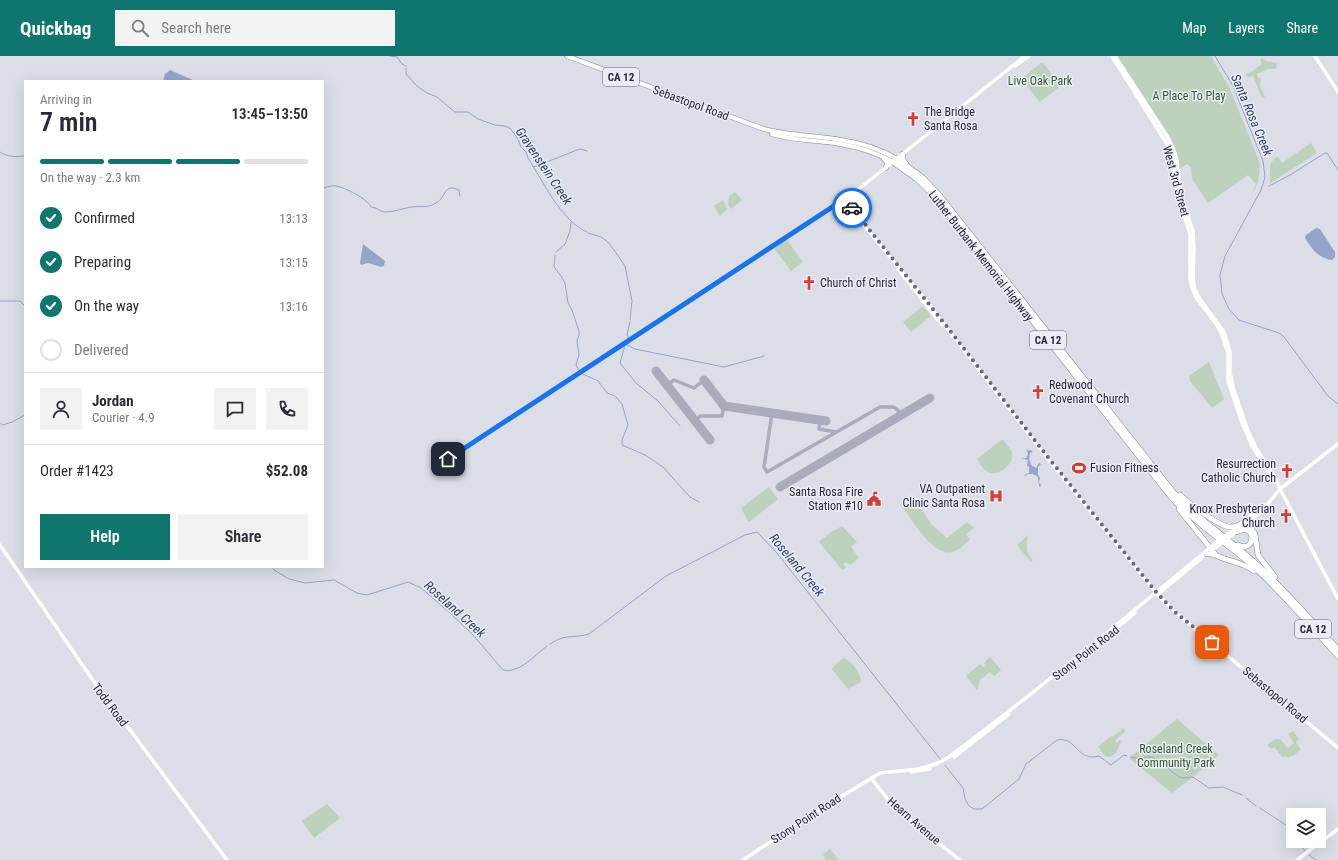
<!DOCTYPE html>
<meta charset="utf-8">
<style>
body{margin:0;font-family:"Roboto Condensed",sans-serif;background:#f2f2f3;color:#2b2b33;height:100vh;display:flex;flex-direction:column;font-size:15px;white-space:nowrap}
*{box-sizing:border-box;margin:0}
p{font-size:13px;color:#7c7c81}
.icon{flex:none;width:22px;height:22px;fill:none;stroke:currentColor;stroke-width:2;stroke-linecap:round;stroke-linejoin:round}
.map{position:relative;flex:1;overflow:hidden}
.sheet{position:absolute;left:24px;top:24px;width:300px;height:488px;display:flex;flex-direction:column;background:#fff;border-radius:0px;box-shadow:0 4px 16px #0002}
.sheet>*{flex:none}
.tools{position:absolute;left:1286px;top:752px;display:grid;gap:8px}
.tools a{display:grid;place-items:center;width:40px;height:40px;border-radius:0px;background:#fff;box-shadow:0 4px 16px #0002;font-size:20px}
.pin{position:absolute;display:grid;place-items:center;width:34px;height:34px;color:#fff;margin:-17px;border-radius:8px;box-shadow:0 2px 6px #0006}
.courier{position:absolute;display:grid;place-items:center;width:40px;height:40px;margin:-20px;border:3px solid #1a73e8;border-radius:50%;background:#fff;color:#222;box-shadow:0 1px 5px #0007}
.overview em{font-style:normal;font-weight:600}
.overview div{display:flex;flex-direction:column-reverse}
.overview{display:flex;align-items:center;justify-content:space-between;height:68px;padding:0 16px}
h1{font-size:26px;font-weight:600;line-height:30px}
.bar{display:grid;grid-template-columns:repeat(4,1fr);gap:6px 4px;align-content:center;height:48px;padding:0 16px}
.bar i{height:5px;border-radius:3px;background:#e1e1e2}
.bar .selected{background:#0f766e}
.bar p{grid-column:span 4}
.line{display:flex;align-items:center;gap:10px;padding:0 16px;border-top:1px solid #e1e1e2}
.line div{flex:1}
.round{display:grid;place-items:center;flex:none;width:42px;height:42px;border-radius:0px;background:#f2f2f3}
ol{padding:0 16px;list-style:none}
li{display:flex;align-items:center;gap:12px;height:44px}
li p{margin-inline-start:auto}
li .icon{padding:4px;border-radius:50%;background:#0f766e;color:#fff;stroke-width:4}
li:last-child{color:#7c7c81}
li i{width:22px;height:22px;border:2px solid #e1e1e2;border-radius:50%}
.cta{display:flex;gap:8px;margin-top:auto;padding:8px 16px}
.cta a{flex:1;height:46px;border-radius:0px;background:#0f766e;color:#fff;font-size:16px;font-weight:600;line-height:46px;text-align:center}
.cta a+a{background:#f2f2f3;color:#2b2b33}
header{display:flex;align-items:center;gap:24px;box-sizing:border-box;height:56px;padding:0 20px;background:#0f766e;color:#fff}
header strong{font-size:19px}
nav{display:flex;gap:22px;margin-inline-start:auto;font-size:14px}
.search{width:280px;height:36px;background:#f2f2f3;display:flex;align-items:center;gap:10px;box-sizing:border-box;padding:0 14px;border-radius:0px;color:#7c7c81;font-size:15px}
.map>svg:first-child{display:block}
.green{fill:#bed1bc}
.water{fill:#95a5c8}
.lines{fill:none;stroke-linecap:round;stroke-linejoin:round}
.stream{stroke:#95a5c8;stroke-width:1}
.taxiway{stroke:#a8acbb;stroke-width:3.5}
.runway{stroke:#a8acbb;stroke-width:9}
.primary-casing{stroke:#9aa0b2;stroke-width:5.5}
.motorway-casing{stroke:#82889d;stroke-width:6}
.secondary{stroke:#fff;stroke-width:3.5}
.primary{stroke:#fff;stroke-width:4}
.motorway{stroke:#fff;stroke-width:5}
.secondary-bridge{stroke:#fff;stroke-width:3.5}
.done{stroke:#656978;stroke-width:4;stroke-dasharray:0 7.2}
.route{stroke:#1a73e8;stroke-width:5}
.labels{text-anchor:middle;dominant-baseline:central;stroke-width:3;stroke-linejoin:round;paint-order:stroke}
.shield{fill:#ebedf4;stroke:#606474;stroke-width:1}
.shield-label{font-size:11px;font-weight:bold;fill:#252a3d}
.park-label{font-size:12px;fill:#335932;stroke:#ebedf4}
.street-label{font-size:12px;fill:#252a3d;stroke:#ebedf4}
.poi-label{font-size:12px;fill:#252a3d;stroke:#ebedf4;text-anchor:start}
.water-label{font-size:13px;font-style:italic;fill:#2e4171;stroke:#ebedf4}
</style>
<header>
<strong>Quickbag</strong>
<div class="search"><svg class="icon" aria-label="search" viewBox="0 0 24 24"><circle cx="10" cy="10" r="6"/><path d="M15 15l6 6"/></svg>Search here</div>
<nav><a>Map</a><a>Layers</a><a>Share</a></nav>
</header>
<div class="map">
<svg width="1338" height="804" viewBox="0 0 1338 804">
<rect width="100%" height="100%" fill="#dbdee6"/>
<!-- green -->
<g class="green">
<path d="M1117,0H1211L1230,33L1259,105L1260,111L1259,112C1261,122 1256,131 1251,140L1256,128L1248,119L1208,147L1192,123L1191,111L1187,108L1179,113L1176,96L1171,83Z"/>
<path d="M1262,2L1266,5L1277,7L1276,13H1268L1257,18L1258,22H1261L1260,30L1265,41L1262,42L1253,20L1247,22L1246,18L1251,16L1262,8L1260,4Z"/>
<path d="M1041,7H1043L1055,22L1063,28L1040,46L1021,23Z"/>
<path d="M1311,87L1317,97L1270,127V108L1276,101H1278L1282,107Z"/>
<path d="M735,136L742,144L731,153L728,148L729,140Z"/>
<path d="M723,144L727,153L720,160L714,150Z"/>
<path d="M787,184L803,206L791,215L774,192Z"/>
<path d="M923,250L931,260L911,276L903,266Z"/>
<path d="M1209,306L1224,343L1212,352L1190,325L1189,320Z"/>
<path d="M1001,384H1003C1006,388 1011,392 1012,397C1015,407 999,420 990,417C984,415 980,408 977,403Z"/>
<path d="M769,431L777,442V444L750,465H748L741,452Z"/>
<path d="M917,446L931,468L947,482L967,466L974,472L966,478L970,484C965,488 959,494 953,496C934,501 913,466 904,453L905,450Z"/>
<path d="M842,470L857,486L851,491L859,502L850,509L846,506L843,508L846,512L842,514L819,486L831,476Z"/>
<path d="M1028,479C1027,490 1024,494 1033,504L1031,506L1017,489Z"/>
<path d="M990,601L1001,614L994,620L990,616L980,624L977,634L966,620L980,608L983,611L985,609L984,607Z"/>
<path d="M843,602C852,605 861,617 861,626L848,633L832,613L833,611Z"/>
<path d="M1177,663L1219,699L1208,710L1207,709C1196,719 1184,728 1172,737L1129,702Z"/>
<path d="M1124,672L1125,676L1115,684L1113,682L1117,687L1120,684L1121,685L1116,697L1110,701L1105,700L1098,691L1111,680L1112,681Z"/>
<path d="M1293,675L1299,683L1296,686L1301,693L1293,700L1292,699L1289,702L1286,700L1282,701L1274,691L1271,693L1267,689L1275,683H1280L1288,692L1294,687L1288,678Z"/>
<path d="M327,748L340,762L314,782L302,765Z"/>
<path d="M830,793L839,804H826L823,798Z"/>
</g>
<!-- water -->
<g class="water">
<path d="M170,14L195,25H163L165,18Z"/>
<path d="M1316,172L1320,173L1335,196V201L1332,204C1318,202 1312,193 1305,182L1306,179Z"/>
<path d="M363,188L385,205L384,210L381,211L368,207L361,209L360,207Z"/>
<path d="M1026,393L1029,395L1031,394L1033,396L1030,397L1029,403L1030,405L1031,409L1036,412L1039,407L1041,408L1038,411V419L1040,422L1039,427L1041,429L1040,431L1039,430L1038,421L1033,418H1028L1025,420L1024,419L1029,417V411L1027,409L1028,404L1021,402H1026C1030,398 1027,396 1026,393Z"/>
</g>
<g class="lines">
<!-- stream -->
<g class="stream">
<path d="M390,0L397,1L402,8L406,10"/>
<path d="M1215,0L1233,30L1263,105L1265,121L1261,134L1225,200L1220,219L1222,238L1229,253L1239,264L1279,277L1284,281L1328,340L1338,348"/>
<path d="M406,12V18L417,30L427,37L437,41L455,56H468L478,63L495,69L505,70L511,73L518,83L521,91L526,96L528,102C543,125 561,165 587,176"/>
<path d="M0,96C7,101 16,101 25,100"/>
<path d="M534,111L577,94L581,93L587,95"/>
<path d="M1269,130L1290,119L1325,97H1327L1338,114"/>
<path d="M323,132C327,131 332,129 336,130C344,131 368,143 371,151C377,151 380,156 385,156C395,156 403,152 412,151C420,149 427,153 436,147C447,141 443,127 459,134L460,140"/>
<path d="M588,177L601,181L608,186L614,194L625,210L632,245L630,264"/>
<path d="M556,196L565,188L570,175L571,166"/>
<path d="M555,199L554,211L561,220L565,227L568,247L572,254L579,275V279L577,285L579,299L576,309L579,315"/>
<path d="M0,245H20L25,250"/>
<path d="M625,285L629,282L627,279L630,266"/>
<path d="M625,289L620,307L636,327L658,345L680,370"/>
<path d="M627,289L635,293L724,311L764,300"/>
<path d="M581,317L598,325L607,337L615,340L622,348L628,369L622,384V389L645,399L663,411L690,441L699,446"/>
<path d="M0,367L3,369L12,366L25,359"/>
<path d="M272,511L274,514L289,523L305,527L334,524L357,537L367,539L408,526L421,532L450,557L474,580L503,614C519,618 535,599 547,590"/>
<path d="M550,588C566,577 572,583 589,578L666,520L745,479L757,476L776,496L941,704"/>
<path d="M1131,701C1139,704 1147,699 1154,702C1165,705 1172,720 1183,722C1186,722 1190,721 1193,721L1209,732L1223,731L1242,739"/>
<path d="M945,709L963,732L965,743L969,750L974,753H982L1019,723L1026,708L1057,684C1077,680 1076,706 1099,700L1111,709L1124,699L1127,700"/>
<path d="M1246,742L1256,750"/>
<path d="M1260,752L1292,773L1293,776"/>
<path d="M1297,785L1305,795"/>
<path d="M1309,799L1316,804"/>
</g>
<!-- taxiway -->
<g class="taxiway">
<path d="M667,329L674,324L694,332L704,324"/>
<path d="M772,357L764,411L767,416L880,351H894L902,358"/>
<path d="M820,364L819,373L836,376"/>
<path d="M695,365L700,360H722L724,350"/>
</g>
<!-- runway -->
<g class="runway">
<path d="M656,315L710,384"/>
<path d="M704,324L724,350L826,365"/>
<path d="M780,431L930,342"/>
</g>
<defs>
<g id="primary">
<path d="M567,0L761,72C787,80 815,79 841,84C861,87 880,93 897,103"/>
<path d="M772,78C794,85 817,84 840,88C859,91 877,97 893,106"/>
<path d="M884,103L887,106L886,112"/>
</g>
<g id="motorway">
<path d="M903,98L902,103L906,108"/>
<path d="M897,103L922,121L940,140L1174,437C1197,463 1227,481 1253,505C1284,532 1310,564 1338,593"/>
<path d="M893,106L917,123L936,142L1171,441C1195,467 1225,486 1252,509C1283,537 1310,570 1338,600"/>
<path d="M1180,439C1188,447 1221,472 1231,471C1235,471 1238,470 1241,468"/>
<path d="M1179,453L1215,498"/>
<path d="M1247,467L1255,478L1258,499L1275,521"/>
<path d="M1236,476C1258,465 1256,498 1238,489"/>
<path d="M1207,498C1213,497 1215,499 1220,501C1231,506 1244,507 1254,515"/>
</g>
</defs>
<!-- primary casing -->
<use href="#primary" class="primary-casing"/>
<!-- motorway casing -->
<use href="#motorway" class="motorway-casing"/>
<!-- secondary -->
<g class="secondary">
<path d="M1112,0L1170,93L1174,106L1177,136L1190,178V223L1192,232L1197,243L1217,269L1222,279L1228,297V325L1241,364L1252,390L1275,426"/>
<path d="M1115,0L1167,80L1174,94L1177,105L1181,139L1193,175L1194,192L1193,223L1195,233L1200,243L1224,276L1230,296V316L1233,331L1248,375L1257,394L1275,421L1280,433L1338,543"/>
<path d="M1315,0L1338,36"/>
<path d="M1015,10L1029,0"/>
<path d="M843,144L919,236L1045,399L1157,538L1175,556L1338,692"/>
<path d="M898,213L942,269"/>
<path d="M434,413L854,137L1025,0"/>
<path d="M1228,478L1264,449"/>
<path d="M1231,480L1262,455L1280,433L1338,388"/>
<path d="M0,489L92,623L227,804"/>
<path d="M1211,495L1220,488"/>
<path d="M1157,539L1203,501"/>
<path d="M1095,590L1135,557"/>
<path d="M954,701L1009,658"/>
<path d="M911,716L930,713"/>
<path d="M871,722L894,751L960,804"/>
<path d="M743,804L816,756L880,717L919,713L936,708L949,701C1041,632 1129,559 1217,486"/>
<path d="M1297,804L1338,773"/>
</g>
<!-- primary -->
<use href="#primary" class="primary"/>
<!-- motorway -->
<use href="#motorway" class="motorway"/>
<!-- secondary-bridge -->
<g class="secondary-bridge">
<path d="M1217,486L1228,478"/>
<path d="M1220,488L1231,480"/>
</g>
</g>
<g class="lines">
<!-- done -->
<path class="done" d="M852,152L948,272L1047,400L1156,536L1175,556L1212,586"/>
<!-- route -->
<path class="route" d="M448,403L843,144L852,152"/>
</g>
<!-- icons -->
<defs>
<symbol id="church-bare" viewBox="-9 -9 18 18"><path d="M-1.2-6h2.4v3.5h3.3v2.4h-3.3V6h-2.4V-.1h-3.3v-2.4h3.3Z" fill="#d13e3a" stroke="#ebedf4" stroke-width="2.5" paint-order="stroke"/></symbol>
<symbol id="stadium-bare" viewBox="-9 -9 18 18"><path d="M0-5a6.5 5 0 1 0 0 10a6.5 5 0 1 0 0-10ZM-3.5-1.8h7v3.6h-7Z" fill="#d13e3a" stroke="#ebedf4" stroke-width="2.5" paint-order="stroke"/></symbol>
<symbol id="hospital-bare" viewBox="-9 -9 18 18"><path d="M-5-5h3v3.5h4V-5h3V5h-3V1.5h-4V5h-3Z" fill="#d13e3a" stroke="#ebedf4" stroke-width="2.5" paint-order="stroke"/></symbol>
<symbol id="civic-bare" viewBox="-9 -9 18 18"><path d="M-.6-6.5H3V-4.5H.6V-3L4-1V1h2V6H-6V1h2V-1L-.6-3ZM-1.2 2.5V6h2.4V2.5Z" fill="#d13e3a" stroke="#ebedf4" stroke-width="2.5" paint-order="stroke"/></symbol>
</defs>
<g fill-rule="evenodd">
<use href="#church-bare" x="903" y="53" width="20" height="20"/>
<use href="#church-bare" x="799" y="217" width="20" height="20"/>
<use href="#church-bare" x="1028" y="326" width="20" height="20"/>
<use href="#stadium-bare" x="1069" y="402" width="20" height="20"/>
<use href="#church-bare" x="1277" y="405" width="20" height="20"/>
<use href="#hospital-bare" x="986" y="430" width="20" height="20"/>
<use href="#civic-bare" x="864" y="433" width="20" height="20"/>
<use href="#church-bare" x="1276" y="450" width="20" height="20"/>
</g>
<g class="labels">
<!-- shield labels -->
<g class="shield">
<rect x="603" y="12" width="36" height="18" rx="3"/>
<rect x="1030" y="275" width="36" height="18" rx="3"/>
<rect x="1295" y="564" width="36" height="18" rx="3"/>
</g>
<g class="shield-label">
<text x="621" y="21">CA 12</text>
<text x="1048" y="284">CA 12</text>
<text x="1313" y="573">CA 12</text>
</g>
<!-- park labels -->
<g class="park-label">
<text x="1040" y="25">Live Oak Park</text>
<text x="1189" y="40">A Place To Play</text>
<text x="1176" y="693">Roseland Creek<tspan x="1176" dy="14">Community Park</tspan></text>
</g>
<!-- street labels -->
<g class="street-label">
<text transform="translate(691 47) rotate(20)">Sebastopol Road</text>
<text transform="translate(1176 125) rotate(75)">West 3rd Street</text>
<text transform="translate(981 200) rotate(52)">Luther Burbank Memorial Highway</text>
<text transform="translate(1086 597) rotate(-38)">Stony Point Road</text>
<text transform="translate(1275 639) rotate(40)">Sebastopol Road</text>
<text transform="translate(110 649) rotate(53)">Todd Road</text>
<text transform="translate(806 763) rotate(-33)">Stony Point Road</text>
<text transform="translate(914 765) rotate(41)">Hearn Avenue</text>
</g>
<!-- poi labels -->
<g class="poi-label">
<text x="924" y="56">The Bridge<tspan x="924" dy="14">Santa Rosa</tspan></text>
<text x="820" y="227">Church of Christ</text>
<text x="1049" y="329">Redwood<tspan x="1049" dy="14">Covenant Church</tspan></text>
<text x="1276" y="408" text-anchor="end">Resurrection<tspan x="1276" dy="14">Catholic Church</tspan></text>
<text x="1090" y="412">Fusion Fitness</text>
<text x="985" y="433" text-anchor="end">VA Outpatient<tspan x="985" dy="14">Clinic Santa Rosa</tspan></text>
<text x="863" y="436" text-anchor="end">Santa Rosa Fire<tspan x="863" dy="14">Station #10</tspan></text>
<text x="1275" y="453" text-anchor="end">Knox Presbyterian<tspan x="1275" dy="14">Church</tspan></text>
</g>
<!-- water labels -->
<g class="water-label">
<text transform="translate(1252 59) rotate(67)">Santa Rosa Creek</text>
<text transform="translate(544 110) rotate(56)">Gravenstein Creek</text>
<text transform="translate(797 509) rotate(50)">Roseland Creek</text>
<text transform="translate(455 553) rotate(42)">Roseland Creek</text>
</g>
</g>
</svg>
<div class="tools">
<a><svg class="icon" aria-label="layers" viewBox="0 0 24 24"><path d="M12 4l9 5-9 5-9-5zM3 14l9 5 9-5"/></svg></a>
</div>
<div class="pin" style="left:1212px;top:586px;background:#ea580c"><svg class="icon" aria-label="bag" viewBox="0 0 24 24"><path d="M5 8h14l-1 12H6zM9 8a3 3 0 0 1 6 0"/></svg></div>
<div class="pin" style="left:448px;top:403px;background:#1f2937"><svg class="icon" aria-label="home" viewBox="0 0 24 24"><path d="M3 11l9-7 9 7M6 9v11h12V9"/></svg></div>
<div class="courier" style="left:852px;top:152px"><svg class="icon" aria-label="car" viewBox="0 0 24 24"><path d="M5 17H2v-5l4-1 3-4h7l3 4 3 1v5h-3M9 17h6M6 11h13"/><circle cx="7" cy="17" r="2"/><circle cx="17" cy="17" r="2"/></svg></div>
<section class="sheet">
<div class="overview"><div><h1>7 min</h1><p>Arriving in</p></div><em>13:45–13:50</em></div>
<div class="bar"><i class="selected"></i><i class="selected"></i><i class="selected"></i><i></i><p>On the way · 2.3 km</p></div>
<ol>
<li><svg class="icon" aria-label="check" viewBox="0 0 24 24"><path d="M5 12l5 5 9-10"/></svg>Confirmed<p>13:13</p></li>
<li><svg class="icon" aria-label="check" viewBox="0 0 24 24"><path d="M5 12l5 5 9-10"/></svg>Preparing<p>13:15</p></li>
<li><svg class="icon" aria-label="check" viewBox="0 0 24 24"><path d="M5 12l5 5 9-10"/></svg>On the way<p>13:16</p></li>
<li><i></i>Delivered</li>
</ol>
<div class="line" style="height:72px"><a class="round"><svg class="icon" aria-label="person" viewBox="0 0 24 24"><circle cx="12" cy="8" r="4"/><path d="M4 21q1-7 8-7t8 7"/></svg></a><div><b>Jordan</b><p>Courier · 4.9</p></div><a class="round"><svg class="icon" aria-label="chat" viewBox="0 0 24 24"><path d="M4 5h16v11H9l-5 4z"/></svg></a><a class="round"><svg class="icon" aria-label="phone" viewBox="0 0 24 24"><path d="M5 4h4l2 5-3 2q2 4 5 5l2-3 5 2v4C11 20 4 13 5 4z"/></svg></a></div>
<div class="line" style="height:52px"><div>Order #1423</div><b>$52.08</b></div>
<div class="cta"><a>Help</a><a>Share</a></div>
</section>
</div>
